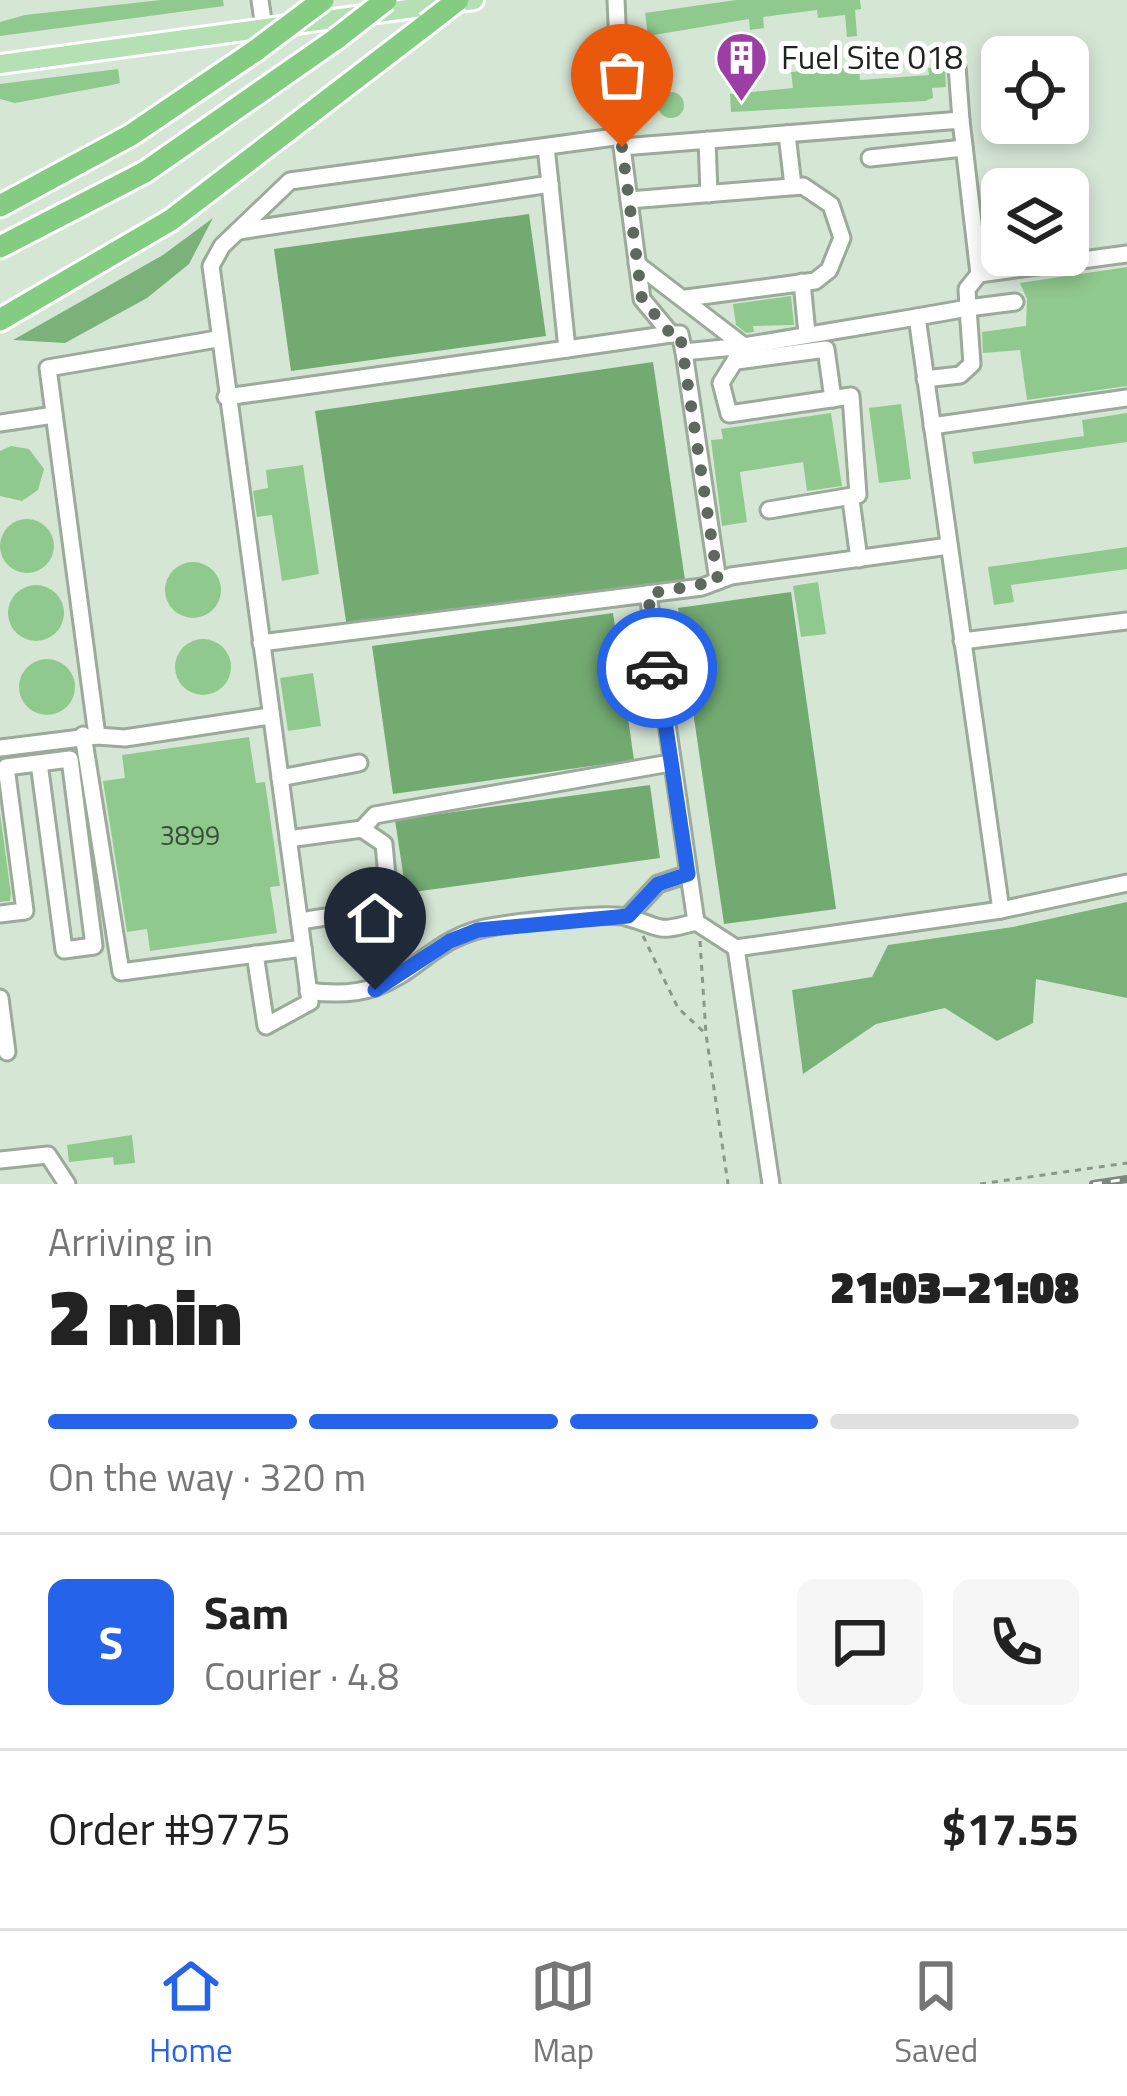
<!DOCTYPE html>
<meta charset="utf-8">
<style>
body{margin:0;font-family:"Titillium Web",sans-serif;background:#f6f6f6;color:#222;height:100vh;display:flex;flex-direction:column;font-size:45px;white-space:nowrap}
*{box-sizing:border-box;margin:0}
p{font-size:39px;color:#767676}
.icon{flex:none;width:66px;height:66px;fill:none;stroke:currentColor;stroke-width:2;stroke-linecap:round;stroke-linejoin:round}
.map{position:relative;height:1184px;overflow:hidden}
.sheet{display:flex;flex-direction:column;background:#fff;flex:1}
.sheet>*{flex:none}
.tools{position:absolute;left:981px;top:36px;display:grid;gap:24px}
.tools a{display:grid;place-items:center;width:108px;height:108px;border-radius:18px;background:#fff;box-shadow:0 6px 18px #0003;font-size:60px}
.pin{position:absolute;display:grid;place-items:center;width:102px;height:102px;color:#fff;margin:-123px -51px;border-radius:50% 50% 50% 0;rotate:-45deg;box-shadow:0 0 12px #0007}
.pin .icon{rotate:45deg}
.courier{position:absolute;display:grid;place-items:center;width:120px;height:120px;margin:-60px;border:9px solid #2563eb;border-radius:50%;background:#fff;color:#222;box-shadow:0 3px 15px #0007}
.head em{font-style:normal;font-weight:800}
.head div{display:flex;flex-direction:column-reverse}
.head{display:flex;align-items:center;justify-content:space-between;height:204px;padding:0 48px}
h1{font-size:78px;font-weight:800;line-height:90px}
.bar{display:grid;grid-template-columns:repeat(4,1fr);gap:18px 12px;align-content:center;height:144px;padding:0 48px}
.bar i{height:15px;border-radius:9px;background:#e0e0e0}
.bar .on{background:#2563eb}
.bar p{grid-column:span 4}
.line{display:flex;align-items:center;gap:30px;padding:0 48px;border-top:3px solid #e0e0e0}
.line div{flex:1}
.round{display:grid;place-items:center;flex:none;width:126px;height:126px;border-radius:18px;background:#f6f6f6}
.menu{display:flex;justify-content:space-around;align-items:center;height:168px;border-top:3px solid #e0e0e0;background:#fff;font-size:33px;color:#767676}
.menu a{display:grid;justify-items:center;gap:6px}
.menu .on{color:#2563eb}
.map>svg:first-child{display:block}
.forest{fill:#7bb279}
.water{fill:#73aa72}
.building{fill:#90c98e}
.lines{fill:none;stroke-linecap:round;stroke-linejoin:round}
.minor-casing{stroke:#9baa9a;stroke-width:21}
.major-casing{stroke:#fff;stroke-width:24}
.highway-casing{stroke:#fff;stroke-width:27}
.path{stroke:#8b978a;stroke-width:3;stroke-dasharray:6 6;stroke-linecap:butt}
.minor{stroke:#fff;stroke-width:15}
.major{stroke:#b5e0b4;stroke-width:18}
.highway{stroke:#83cc82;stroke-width:21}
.rail-casing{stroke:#7d887c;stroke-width:8}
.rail{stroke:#fff;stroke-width:3;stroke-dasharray:9;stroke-linecap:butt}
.highway-bridge-casing{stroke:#fff;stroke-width:27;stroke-linecap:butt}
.highway-bridge{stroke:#83cc82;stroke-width:21}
.done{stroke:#5e685e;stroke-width:12;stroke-dasharray:0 21.6}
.route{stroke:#2563eb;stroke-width:15}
.labels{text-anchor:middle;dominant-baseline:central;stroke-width:10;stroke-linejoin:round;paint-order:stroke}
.number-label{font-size:27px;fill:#3a4d3a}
.poi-label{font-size:33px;fill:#1e241e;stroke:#fff;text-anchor:start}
</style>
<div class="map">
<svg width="1127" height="1184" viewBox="0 0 1127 1184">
<rect width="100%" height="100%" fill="#d6e6d5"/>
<!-- forest -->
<g class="forest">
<path d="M213,218L189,264L147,298L65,343L13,340L163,255Z"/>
<path d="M1127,902V998L1036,979L1033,1023L997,1041L945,1008L876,1024L803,1074L792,990L872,977L888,945L1013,927Z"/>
</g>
<!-- water -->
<g class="water">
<path d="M529,214L546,336L291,371L274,249Z"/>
<path d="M653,362L685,580L347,628L315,411Z"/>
<path d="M791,592L836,909L724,924L678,608Z"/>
<path d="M613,613L634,760L393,794L372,646Z"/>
<path d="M650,785L660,858L406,893L395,820Z"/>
</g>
<!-- building -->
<g class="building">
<path d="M161,0H223L224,6L0,36V22L25,15Z"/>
<path d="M736,0H860L861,9L855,10L857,36L847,37L845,15L818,18L817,10L763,17L764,28L750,30L749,19L648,36L645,13Z"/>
<path d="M859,67L860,80L929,75L928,68L945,67L946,87L932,88L933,98L925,101L731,112L730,94L793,88L791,72Z"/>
<path d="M118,69L120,83L112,85L15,103L0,99V84Z"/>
<circle cx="671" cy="105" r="13"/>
<path d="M1127,267V386L1027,400L1020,350L983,353L982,332L1026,326L1027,299L1020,283Z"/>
<path d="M791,296L794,325L753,326L754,332L746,333L736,325L733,304Z"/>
<path d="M901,404L911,479L879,483L869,408Z"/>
<path d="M831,413L842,486L807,491L803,462L740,472L747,522L722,526L711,440L723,439L721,429Z"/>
<path d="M1127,413V442L974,464L972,452L1084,436L1082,420Z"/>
<path d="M11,446L29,449L44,469L38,490L22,501L0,496V451Z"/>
<path d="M303,465L319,574L282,581L272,515L257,517L253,491L268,488L266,470Z"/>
<circle cx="27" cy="546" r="27"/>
<path d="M1127,547V569L1011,585L1014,602L994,605L988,567Z"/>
<circle cx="193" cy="590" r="28"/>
<path d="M818,582L826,634L801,637L793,586Z"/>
<circle cx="36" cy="613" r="28"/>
<circle cx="203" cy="667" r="28"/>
<circle cx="47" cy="687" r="28"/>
<path d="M313,673L321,726L288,731L280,678Z"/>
<path d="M249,737L256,783L265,782L280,886L270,887L277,933L150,951L147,929L127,932L103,781L125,778L122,755Z"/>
<path d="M0,813L11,894L10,901L0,902Z"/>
<path d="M132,1135L135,1163L114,1165L113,1157L69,1162L67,1145Z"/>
</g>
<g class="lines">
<defs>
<g id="minor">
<path d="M260,0L264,28"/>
<path d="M957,66L961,120"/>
<path d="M787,134L793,186"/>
<path d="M622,136V147L961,120L979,274L967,289L968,308L917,317L1001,910"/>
<path d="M707,140L709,194"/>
<path d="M870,158L964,148"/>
<path d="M629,200L803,186L831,205L842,238L829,270L815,281L686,298"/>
<path d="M239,231L550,184L546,147"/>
<path d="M637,264L744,346L917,317"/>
<path d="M979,274L1127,254"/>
<path d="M802,282L807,334"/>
<path d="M671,334H680L684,352L744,346L721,383L729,414L851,396L858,495L769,510"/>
<path d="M567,349L671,334L642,299L622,147"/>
<path d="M684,352L718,581"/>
<path d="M737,361L826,349L833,399"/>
<path d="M925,379L960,375L972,364L968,308L1015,302"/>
<path d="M226,397L567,349L550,184"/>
<path d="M0,423L54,415"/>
<path d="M932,426L1127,398"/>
<path d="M851,500L859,559"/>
<path d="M648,594L696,922L736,948L1001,910L1127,883"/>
<path d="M962,641L1127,621"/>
<path d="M261,643L702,587L731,576L949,546"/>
<path d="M83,735L121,972L303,948L211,266L222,246L290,181L622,136L616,0"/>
<path d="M97,736L125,738L270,716"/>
<path d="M0,748L97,736L48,368L217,339"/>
<path d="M280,778L359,763"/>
<path d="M362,829L375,815L670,763"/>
<path d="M288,839L362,829L384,844L389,898L384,908L300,921"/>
<path d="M0,914L25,911L6,767L70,759L94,946L64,950L39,763"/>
<path d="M628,916L658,884L688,874"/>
<path d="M736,948L771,1184"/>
<path d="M255,954L266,1026L310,1002L303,948"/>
<path d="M308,991C412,1006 413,938 496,926C517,922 609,912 626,917C664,927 653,934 696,922"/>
<path d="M0,998L7,1052"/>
<path d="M0,1160L48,1155L67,1184"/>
</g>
<path id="major" d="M0,64L474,0"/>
<g id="highway">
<path d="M0,206L131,135L255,51"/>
<path d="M0,247L145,172L336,39"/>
<path d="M0,320L171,220L427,24"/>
</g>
</defs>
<!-- minor casing -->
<use href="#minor" class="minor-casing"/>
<!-- major casing -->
<use href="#major" class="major-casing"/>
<!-- highway casing -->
<use href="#highway" class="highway-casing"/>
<!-- path -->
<g class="path">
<path d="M643,936L678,1008L705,1033"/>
<path d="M700,941L706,1034L728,1184"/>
<path d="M980,1184L1127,1163"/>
</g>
<!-- minor -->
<use href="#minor" class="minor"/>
<!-- major -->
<use href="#major" class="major"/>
<!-- highway -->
<use href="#highway" class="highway"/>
<defs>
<path id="rail" d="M1093,1184L1127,1179"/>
</defs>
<!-- rail casing -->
<use href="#rail" class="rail-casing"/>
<!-- rail -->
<use href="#rail" class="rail"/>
<defs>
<g id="highway-bridge">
<path d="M427,24L458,0"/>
<path d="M336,39L386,0"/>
<path d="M255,51L323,0"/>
</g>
</defs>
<!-- highway-bridge casing -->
<use href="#highway-bridge" class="highway-bridge-casing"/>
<!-- highway-bridge -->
<use href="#highway-bridge" class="highway-bridge"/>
</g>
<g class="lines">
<!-- done -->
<path class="done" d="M622,147L642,299L671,334H680L718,581L648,594L657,668"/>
<!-- route -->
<path class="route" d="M375,990L450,941L478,930L628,916L658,884L688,874L657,668"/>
</g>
<!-- icons -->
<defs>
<symbol id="building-pin" viewBox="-11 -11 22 30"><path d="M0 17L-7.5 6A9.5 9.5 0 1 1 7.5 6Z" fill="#9c3ea6" stroke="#fff"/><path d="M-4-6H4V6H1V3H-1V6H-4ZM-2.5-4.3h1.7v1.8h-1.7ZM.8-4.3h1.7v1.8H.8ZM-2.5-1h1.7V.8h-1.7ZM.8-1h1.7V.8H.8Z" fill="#fff"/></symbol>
</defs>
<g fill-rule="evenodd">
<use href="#building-pin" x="712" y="28" width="59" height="81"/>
</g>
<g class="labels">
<!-- number labels -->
<g class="number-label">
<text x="190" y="834">3899</text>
</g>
<!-- poi labels -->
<g class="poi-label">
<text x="781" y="57">Fuel Site 018</text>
</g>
</g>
</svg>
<div class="tools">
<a><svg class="icon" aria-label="locate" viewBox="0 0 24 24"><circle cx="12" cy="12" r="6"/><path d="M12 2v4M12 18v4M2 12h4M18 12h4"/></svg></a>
<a><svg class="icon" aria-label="layers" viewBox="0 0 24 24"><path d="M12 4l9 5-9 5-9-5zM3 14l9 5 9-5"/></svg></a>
</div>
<div class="pin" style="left:622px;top:147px;background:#ea580c"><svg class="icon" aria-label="bag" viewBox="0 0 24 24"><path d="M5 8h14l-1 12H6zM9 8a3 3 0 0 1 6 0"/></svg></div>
<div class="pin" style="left:375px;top:990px;background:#1f2937"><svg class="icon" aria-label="home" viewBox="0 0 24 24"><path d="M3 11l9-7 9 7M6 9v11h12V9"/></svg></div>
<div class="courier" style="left:657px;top:668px"><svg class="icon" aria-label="car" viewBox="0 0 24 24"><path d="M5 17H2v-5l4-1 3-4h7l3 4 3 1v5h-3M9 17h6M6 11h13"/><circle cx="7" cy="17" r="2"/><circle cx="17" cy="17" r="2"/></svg></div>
</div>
<section class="sheet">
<div class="head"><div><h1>2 min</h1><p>Arriving in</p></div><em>21:03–21:08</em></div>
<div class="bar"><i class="on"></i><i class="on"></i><i class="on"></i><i></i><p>On the way · 320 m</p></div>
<div class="line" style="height:216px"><b class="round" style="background:#2563eb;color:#fff">S</b><div><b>Sam</b><p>Courier · 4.8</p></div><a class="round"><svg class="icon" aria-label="chat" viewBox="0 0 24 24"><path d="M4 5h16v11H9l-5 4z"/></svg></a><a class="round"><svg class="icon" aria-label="phone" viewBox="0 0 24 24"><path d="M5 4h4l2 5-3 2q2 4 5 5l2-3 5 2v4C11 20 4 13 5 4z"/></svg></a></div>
<div class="line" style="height:156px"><div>Order #9775</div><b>$17.55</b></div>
</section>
<nav class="menu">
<a class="on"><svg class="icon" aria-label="home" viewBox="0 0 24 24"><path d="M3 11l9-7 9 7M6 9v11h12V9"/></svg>Home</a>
<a><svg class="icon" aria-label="map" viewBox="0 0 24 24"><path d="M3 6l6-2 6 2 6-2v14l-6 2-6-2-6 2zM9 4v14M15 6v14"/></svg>Map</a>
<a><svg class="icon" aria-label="saved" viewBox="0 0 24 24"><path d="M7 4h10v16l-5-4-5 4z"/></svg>Saved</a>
</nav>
